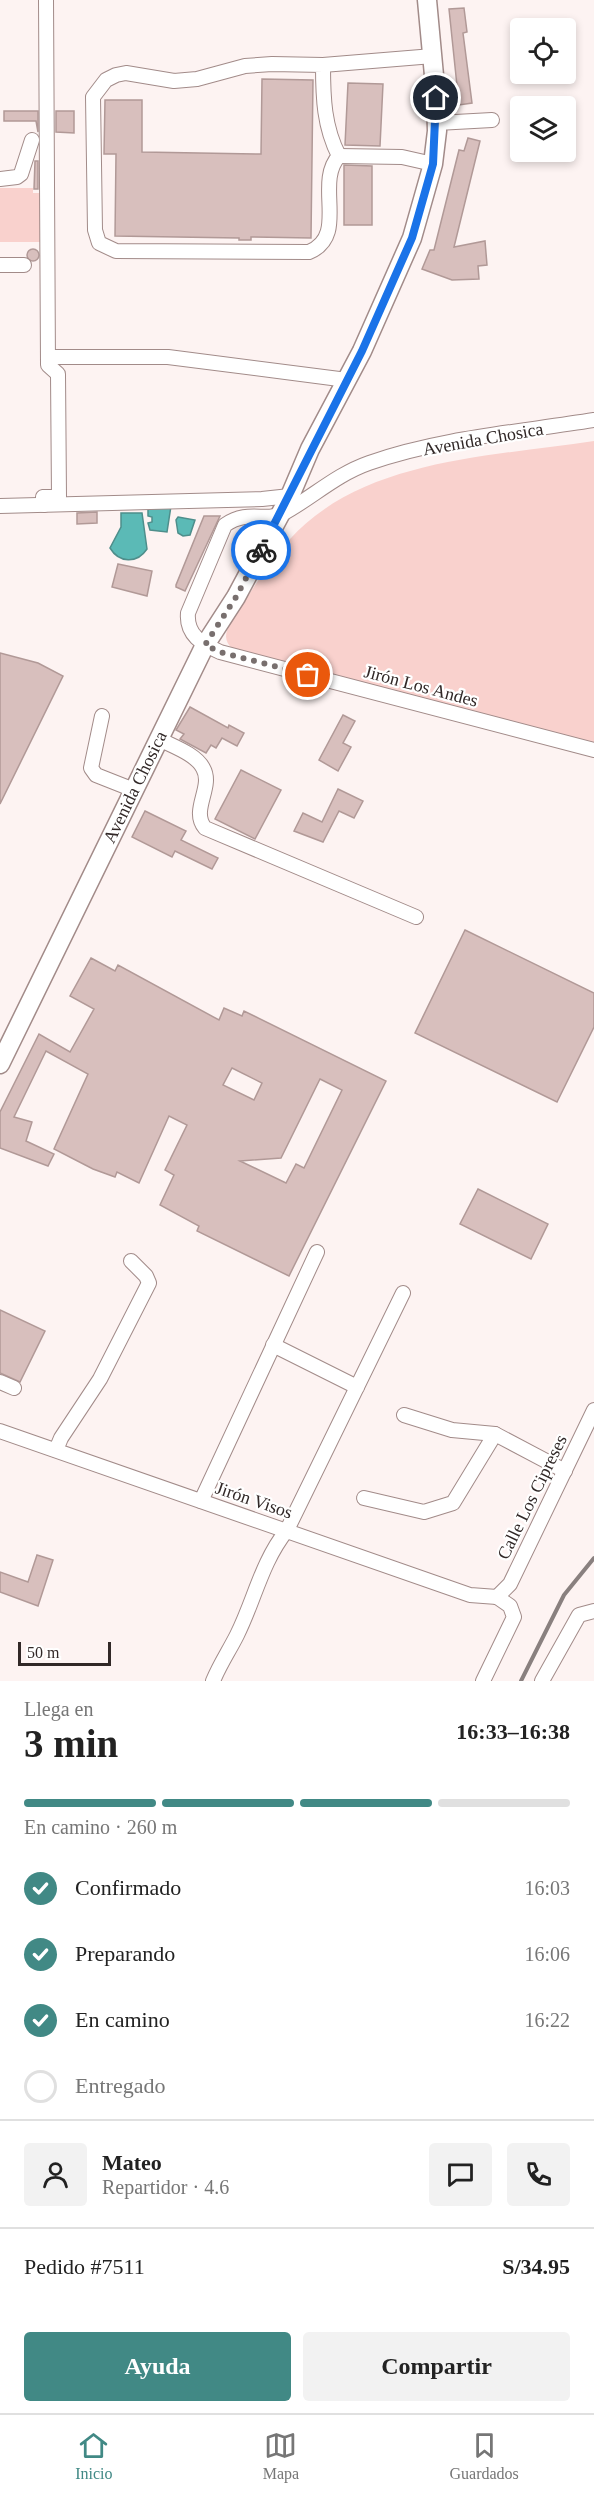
<!DOCTYPE html>
<html lang="es">
<meta charset="utf-8">
<style>
body{margin:0;font-family:Georgia,serif;background:#f2f2f2;color:#222;height:100vh;display:flex;flex-direction:column;font-size:22px;white-space:nowrap}
*{box-sizing:border-box;margin:0}
p{font-size:20px;color:#767676}
.icon{flex:none;width:33px;height:33px;fill:none;stroke:currentColor;stroke-width:2;stroke-linecap:round;stroke-linejoin:round}
.map{position:relative;height:1681px;overflow:hidden}
.drawer{display:flex;flex-direction:column;background:#fff;flex:1}
.drawer>*{flex:none}
.tools{position:absolute;left:510px;top:18px;display:grid;gap:12px}
.tools a{display:grid;place-items:center;width:66px;height:66px;border-radius:6px;background:#fff;box-shadow:0 3px 9px #0003;font-size:30px}
.scale{position:absolute;left:18px;bottom:15px;width:93px;box-sizing:border-box;padding-left:6px;border:3px solid #312827;border-top:0;font-size:16px;line-height:21px;white-space:nowrap;color:#312827;-webkit-text-stroke:4px #fff;paint-order:stroke}
.pin{position:absolute;display:grid;place-items:center;width:51px;height:51px;color:#fff;margin:-26px;border:3px solid #fff;border-radius:50%;box-shadow:0 2px 6px #0007}
.courier{position:absolute;display:grid;place-items:center;width:60px;height:60px;margin:-30px;border:4px solid #1a73e8;border-radius:50%;background:#fff;color:#222;box-shadow:0 2px 8px #0007}
.headline em{font-style:normal;font-weight:700}
.headline div{display:flex;flex-direction:column-reverse}
.headline{display:flex;align-items:center;justify-content:space-between;height:102px;padding:0 24px}
h1{font-size:39px;font-weight:700;line-height:45px}
.bar{display:grid;grid-template-columns:repeat(4,1fr);gap:9px 6px;align-content:center;height:72px;padding:0 24px}
.bar i{height:8px;border-radius:4px;background:#e0e0e0}
.bar .active{background:#418985}
.bar p{grid-column:span 4}
.line{display:flex;align-items:center;gap:15px;padding:0 24px;border-top:2px solid #e0e0e0}
.line div{flex:1}
.round{display:grid;place-items:center;flex:none;width:63px;height:63px;border-radius:6px;background:#f2f2f2}
ol{padding:0 24px;list-style:none}
li{display:flex;align-items:center;gap:18px;height:66px}
li p{margin-inline-start:auto}
li .icon{padding:6px;border-radius:50%;background:#418985;color:#fff;stroke-width:4}
li:last-child{color:#767676}
li i{width:33px;height:33px;border:3px solid #e0e0e0;border-radius:50%}
.cta{display:flex;gap:12px;margin-top:auto;padding:12px 24px}
.cta a{flex:1;height:69px;border-radius:6px;background:#418985;color:#fff;font-size:24px;font-weight:700;line-height:69px;text-align:center}
.cta a+a{background:#f2f2f2;color:#222}
.menu{display:flex;justify-content:space-around;align-items:center;height:84px;border-top:2px solid #e0e0e0;background:#fff;font-size:16px;color:#767676}
.menu a{display:grid;justify-items:center;gap:3px}
.menu .active{color:#418985}
.map>svg:first-child{display:block}
.green{fill:#f9d1cd}
.water{fill:#5bbab6;stroke:#4e8e8b;stroke-width:1.5}
.building{fill:#d8bfbd;stroke:#b19997;stroke-width:1.5;fill-rule:evenodd}
.lines{fill:none;stroke-linecap:round;stroke-linejoin:round}
.minor-casing{stroke:#a28b89;stroke-width:16}
.major-casing{stroke:#a28b89;stroke-width:21}
.minor{stroke:#fff;stroke-width:14}
.major{stroke:#fff;stroke-width:18}
.rail{stroke:#89807f;stroke-width:4}
.done{stroke:#786f6e;stroke-width:6;stroke-dasharray:0 10.8}
.route{stroke:#1a73e8;stroke-width:8}
.labels{text-anchor:middle;dominant-baseline:central;stroke-width:4.5;stroke-linejoin:round;paint-order:stroke}
.street-label{font-size:18px;fill:#312827;stroke:#fff}
</style>
<div class="map">
<svg width="594" height="1681" viewBox="0 0 594 1681">
<rect width="100%" height="100%" fill="#fdf3f2"/>
<!-- green -->
<g class="green">
<path d="M0,188H33V193H45V242H0Z"/>
<path d="M594,441V743L237,652C216,639 230,624 240,608C261,576 284,539 315,516C390,458 503,455 594,441Z"/>
</g>
<!-- water -->
<g class="water">
<path d="M148,506H171L167,532L150,530L148,523L152,522V517L148,516Z"/>
<path d="M121,513H142L147,549C137,564 119,563 110,548L121,527Z"/>
<path d="M178,517L195,520L190,535L183,536L178,533L176,520Z"/>
</g>
<!-- building -->
<g class="building">
<path d="M464,8L467,32L463,33L472,103L459,105L449,9Z"/>
<path d="M262,79L313,80L311,238L251,237V240H239V238L115,236L116,154H104L105,100H142V152L261,154Z"/>
<path d="M348,83L383,84L380,146L345,145Z"/>
<path d="M4,111H38V132L36,121H4Z"/>
<path d="M56,111H74V133L56,132Z"/>
<path d="M468,138L480,141L454,247L485,241L487,265L478,266L479,279L452,280L422,269L430,250H434L459,150L464,151Z"/>
<path d="M35,161H38V189H34Z"/>
<path d="M344,165L372,166V225H344Z"/>
<circle cx="33" cy="255" r="6"/>
<path d="M97,512V523L77,524V513Z"/>
<path d="M204,516H220L185,591L176,587V585Z"/>
<path d="M118,564L152,571L147,596L112,587Z"/>
<path d="M0,653L38,663L63,676L0,804Z"/>
<path d="M190,707L228,728L229,725L244,733L237,746L222,738L216,748L211,745L206,753L180,739L184,734L176,730Z"/>
<path d="M343,715L355,721L343,743L351,747L338,771L319,760Z"/>
<path d="M241,770L281,790L255,839L215,819Z"/>
<path d="M338,789L363,801L354,818L339,811L323,842L294,831L303,813L322,822Z"/>
<path d="M145,811L186,831L181,840L218,858L212,869L175,851L172,857L132,837Z"/>
<path d="M465,930L594,993V1027L557,1102L415,1033Z"/>
<path d="M91,958L115,971L118,965L219,1020L224,1008L242,1016L244,1011L386,1081L289,1276L197,1231L199,1226L160,1205L174,1175L165,1170L187,1125L169,1116L139,1183L117,1172L115,1177L93,1169L54,1149L88,1074L46,1051L14,1117L32,1122L26,1141L54,1154L48,1166L0,1148V1112L39,1034L70,1052L94,1009L70,996ZM232,1068L262,1083L254,1100L223,1085ZM320,1079L342,1090L304,1168L296,1164L286,1183L240,1161L281,1158Z"/>
<path d="M478,1189L548,1224L531,1259L460,1224Z"/>
<path d="M0,1310L45,1331L20,1382L0,1373Z"/>
<path d="M37,1555L53,1560L38,1606L0,1592V1572L28,1582Z"/>
</g>
<g class="lines">
<defs>
<g id="minor">
<path d="M323,65C323,98 324,127 339,156C314,183 349,236 309,252L116,251L99,243L95,230L93,97L106,80L116,75L126,73L174,81L197,79L245,66L272,64L323,65L433,56"/>
<path d="M437,123L492,120"/>
<path d="M339,156L402,157L433,164"/>
<path d="M0,179L17,177L21,174L32,140"/>
<path d="M0,265H24"/>
<path d="M48,357H168L347,380"/>
<path d="M594,420C520,432 440,438 369,463C335,475 312,498 282,514C265,522 248,509 225,525L188,613C186,635 202,644 220,652L594,750"/>
<path d="M44,505L43,497H59L58,374L48,365L46,0"/>
<path d="M0,506L262,499L290,496"/>
<path d="M102,716L91,768L96,775L134,790"/>
<path d="M159,739C172,746 196,754 203,768C214,787 190,810 205,828L416,917"/>
<path d="M273,1345L357,1387"/>
<path d="M0,1382L14,1388"/>
<path d="M404,1415L452,1430L495,1434L565,1471"/>
<path d="M0,1431L470,1595L497,1597"/>
<path d="M56,1450L61,1438L100,1379L149,1283L146,1276L131,1261"/>
<path d="M364,1498L424,1512L453,1503L495,1434"/>
<path d="M201,1501L317,1252"/>
<path d="M497,1597L510,1584L594,1410"/>
<path d="M213,1681C220,1664 229,1651 237,1635C255,1599 261,1563 287,1530L403,1293"/>
<path d="M483,1681L514,1617L510,1606L497,1597"/>
<path d="M542,1681L579,1615L594,1611"/>
</g>
<path id="major" d="M0,1064L205,645L236,597L290,496L310,449L362,351L412,238L433,164L437,131L436,97L427,0"/>
</defs>
<!-- minor casing -->
<use href="#minor" class="minor-casing"/>
<!-- major casing -->
<use href="#major" class="major-casing"/>
<!-- minor -->
<use href="#minor" class="minor"/>
<!-- major -->
<use href="#major" class="major"/>
<!-- rail -->
<path class="rail" d="M521,1681L564,1595L594,1558"/>
</g>
<g class="lines">
<!-- done -->
<path class="done" d="M261,550L236,597L205,645L220,652L308,675"/>
<!-- route -->
<path class="route" d="M261,550L362,351L412,238L433,164L436,98"/>
</g>
<g class="labels">
<!-- street labels -->
<g class="street-label">
<text transform="translate(483 439) rotate(-10)">Avenida Chosica</text>
<text transform="translate(421 686) rotate(15)">Jirón Los Andes</text>
<text transform="translate(135 787) rotate(-64)">Avenida Chosica</text>
<text transform="translate(532 1497) rotate(-64)">Calle Los Cipreses</text>
<text transform="translate(254 1500) rotate(19)">Jirón Visos</text>
</g>
</g>
</svg>
<div class="tools">
<a><svg class="icon" aria-label="locate" viewBox="0 0 24 24"><circle cx="12" cy="12" r="6"/><path d="M12 2v4M12 18v4M2 12h4M18 12h4"/></svg></a>
<a><svg class="icon" aria-label="layers" viewBox="0 0 24 24"><path d="M12 4l9 5-9 5-9-5zM3 14l9 5 9-5"/></svg></a>
</div>
<div class="scale">50 m</div>
<div class="pin" style="left:308px;top:675px;background:#ea580c"><svg class="icon" aria-label="bag" viewBox="0 0 24 24"><path d="M5 8h14l-1 12H6zM9 8a3 3 0 0 1 6 0"/></svg></div>
<div class="pin" style="left:436px;top:98px;background:#1f2937"><svg class="icon" aria-label="home" viewBox="0 0 24 24"><path d="M3 11l9-7 9 7M6 9v11h12V9"/></svg></div>
<div class="courier" style="left:261px;top:550px"><svg class="icon" aria-label="bike" viewBox="0 0 24 24"><circle cx="6" cy="16" r="4"/><circle cx="18" cy="16" r="4"/><path d="M6 16l4-8h5l3 8M10 8l3 8H6M13 5h3"/></svg></div>
</div>
<section class="drawer">
<div class="headline"><div><h1>3 min</h1><p>Llega en</p></div><em>16:33–16:38</em></div>
<div class="bar"><i class="active"></i><i class="active"></i><i class="active"></i><i></i><p>En camino · 260 m</p></div>
<ol>
<li><svg class="icon" aria-label="check" viewBox="0 0 24 24"><path d="M5 12l5 5 9-10"/></svg>Confirmado<p>16:03</p></li>
<li><svg class="icon" aria-label="check" viewBox="0 0 24 24"><path d="M5 12l5 5 9-10"/></svg>Preparando<p>16:06</p></li>
<li><svg class="icon" aria-label="check" viewBox="0 0 24 24"><path d="M5 12l5 5 9-10"/></svg>En camino<p>16:22</p></li>
<li><i></i>Entregado</li>
</ol>
<div class="line" style="height:108px"><a class="round"><svg class="icon" aria-label="person" viewBox="0 0 24 24"><circle cx="12" cy="8" r="4"/><path d="M4 21q1-7 8-7t8 7"/></svg></a><div><b>Mateo</b><p>Repartidor · 4.6</p></div><a class="round"><svg class="icon" aria-label="chat" viewBox="0 0 24 24"><path d="M4 5h16v11H9l-5 4z"/></svg></a><a class="round"><svg class="icon" aria-label="phone" viewBox="0 0 24 24"><path d="M5 4h4l2 5-3 2q2 4 5 5l2-3 5 2v4C11 20 4 13 5 4z"/></svg></a></div>
<div class="line" style="height:78px"><div>Pedido #7511</div><b>S/34.95</b></div>
<div class="cta"><a>Ayuda</a><a>Compartir</a></div>
</section>
<nav class="menu">
<a class="active"><svg class="icon" aria-label="home" viewBox="0 0 24 24"><path d="M3 11l9-7 9 7M6 9v11h12V9"/></svg>Inicio</a>
<a><svg class="icon" aria-label="map" viewBox="0 0 24 24"><path d="M3 6l6-2 6 2 6-2v14l-6 2-6-2-6 2zM9 4v14M15 6v14"/></svg>Mapa</a>
<a><svg class="icon" aria-label="saved" viewBox="0 0 24 24"><path d="M7 4h10v16l-5-4-5 4z"/></svg>Guardados</a>
</nav>
